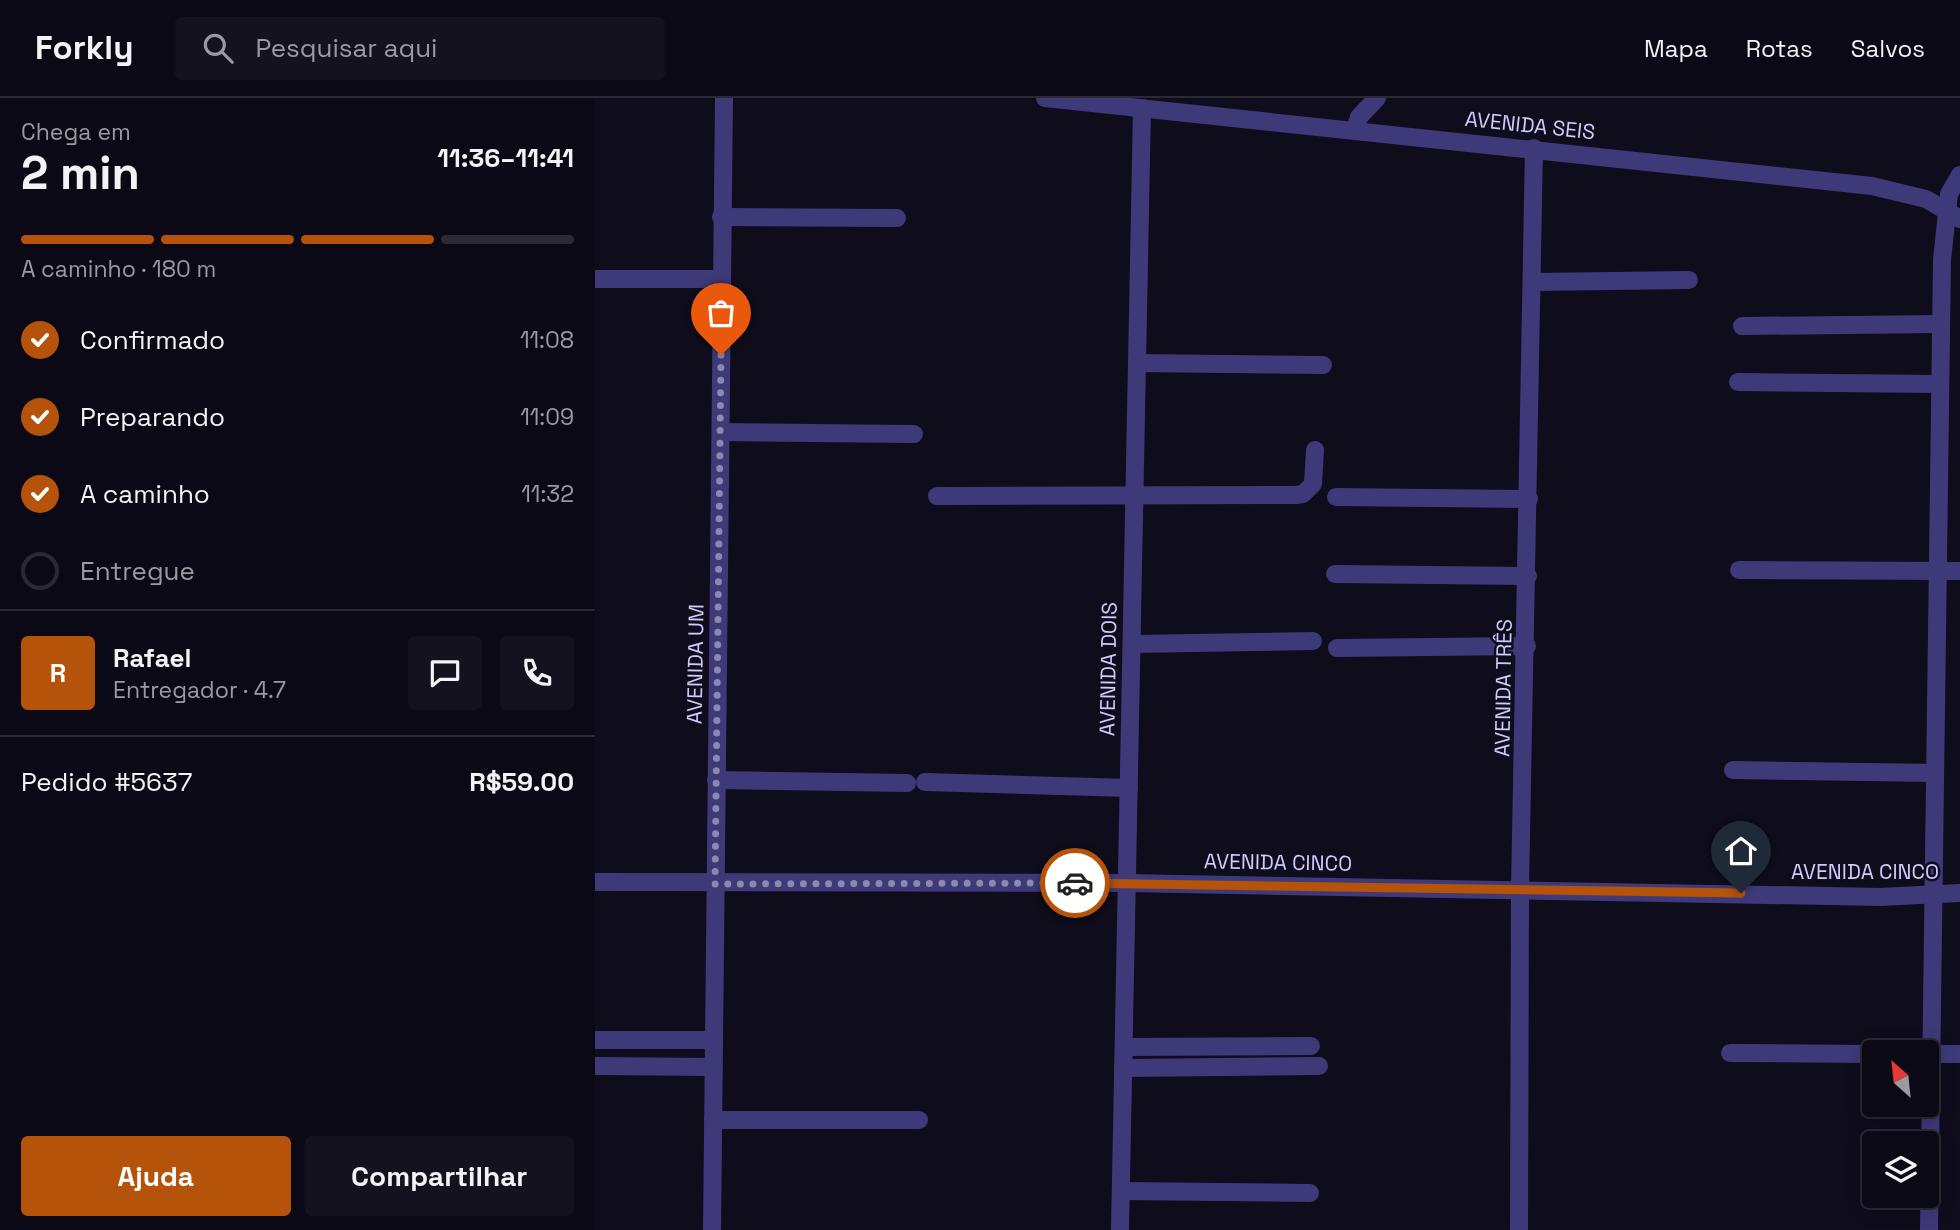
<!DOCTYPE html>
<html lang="pt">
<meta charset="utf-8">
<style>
body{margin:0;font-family:"Space Grotesk",sans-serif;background:#14121e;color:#f1f3f6;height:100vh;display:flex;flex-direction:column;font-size:26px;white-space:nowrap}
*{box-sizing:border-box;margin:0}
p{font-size:23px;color:#9a9aa0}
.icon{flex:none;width:38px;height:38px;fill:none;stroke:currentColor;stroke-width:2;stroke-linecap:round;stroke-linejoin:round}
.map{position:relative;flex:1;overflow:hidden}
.details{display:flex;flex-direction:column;background:#0b0915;width:595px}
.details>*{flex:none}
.needle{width:46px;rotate:333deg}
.tools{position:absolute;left:1267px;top:942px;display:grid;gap:14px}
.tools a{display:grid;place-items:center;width:77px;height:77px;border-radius:7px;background:#0b0915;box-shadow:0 4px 18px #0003,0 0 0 2px #2b2a34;font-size:35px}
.pin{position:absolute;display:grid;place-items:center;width:60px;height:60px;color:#fff;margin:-72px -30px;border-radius:50% 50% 50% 0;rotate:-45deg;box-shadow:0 0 7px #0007}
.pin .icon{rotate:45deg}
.courier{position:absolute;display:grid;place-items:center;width:70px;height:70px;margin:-35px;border:5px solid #b45309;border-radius:50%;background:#fff;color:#222;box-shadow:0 2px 9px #0007}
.headline em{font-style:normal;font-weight:700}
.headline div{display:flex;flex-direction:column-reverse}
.headline{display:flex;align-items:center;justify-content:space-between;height:119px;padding:0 21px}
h1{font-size:46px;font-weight:700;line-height:52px}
.bar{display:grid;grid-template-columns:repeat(4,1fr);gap:10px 7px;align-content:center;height:84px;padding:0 21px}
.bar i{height:9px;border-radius:5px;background:#2b2a34}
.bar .active{background:#b45309}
.bar p{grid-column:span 4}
.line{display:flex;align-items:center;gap:18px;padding:0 21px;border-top:2px solid #2b2a34}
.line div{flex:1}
.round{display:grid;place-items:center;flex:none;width:74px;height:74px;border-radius:7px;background:#14121e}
ol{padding:0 21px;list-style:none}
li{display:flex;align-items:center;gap:21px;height:77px}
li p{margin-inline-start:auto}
li .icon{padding:7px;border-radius:50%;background:#b45309;color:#fff;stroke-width:4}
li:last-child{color:#9a9aa0}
li i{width:38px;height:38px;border:4px solid #2b2a34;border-radius:50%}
.action{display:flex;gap:14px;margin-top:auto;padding:14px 21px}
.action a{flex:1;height:80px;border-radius:7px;background:#b45309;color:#fff;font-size:28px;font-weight:700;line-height:80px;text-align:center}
.action a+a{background:#14121e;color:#f1f3f6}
header{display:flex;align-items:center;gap:42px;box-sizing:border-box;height:98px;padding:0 35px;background:#0b0915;border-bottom:2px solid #2b2a34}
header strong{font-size:33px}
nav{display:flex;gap:38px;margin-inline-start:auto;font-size:24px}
.search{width:490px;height:63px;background:#14121e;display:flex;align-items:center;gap:18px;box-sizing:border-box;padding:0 24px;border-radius:7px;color:#9a9aa0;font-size:26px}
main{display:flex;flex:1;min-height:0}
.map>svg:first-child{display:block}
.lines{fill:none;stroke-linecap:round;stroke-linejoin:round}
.minor{stroke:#3e3a79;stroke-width:18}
.done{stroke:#8d88ae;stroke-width:7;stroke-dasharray:0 12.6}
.route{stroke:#b45309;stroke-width:9}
.labels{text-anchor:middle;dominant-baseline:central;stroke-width:5;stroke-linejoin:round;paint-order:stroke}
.street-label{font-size:21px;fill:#d1cafc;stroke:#0f0c1c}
</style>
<header>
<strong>Forkly</strong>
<div class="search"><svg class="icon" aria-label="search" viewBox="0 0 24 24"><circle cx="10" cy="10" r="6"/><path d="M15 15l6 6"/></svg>Pesquisar aqui</div>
<nav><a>Mapa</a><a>Rotas</a><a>Salvos</a></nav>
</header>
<main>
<section class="details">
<div class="headline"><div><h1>2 min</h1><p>Chega em</p></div><em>11:36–11:41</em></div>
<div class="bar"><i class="active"></i><i class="active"></i><i class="active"></i><i></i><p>A caminho · 180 m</p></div>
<ol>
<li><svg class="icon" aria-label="check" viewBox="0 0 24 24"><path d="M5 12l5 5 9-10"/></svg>Confirmado<p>11:08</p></li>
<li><svg class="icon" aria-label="check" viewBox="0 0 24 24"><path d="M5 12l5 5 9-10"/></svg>Preparando<p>11:09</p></li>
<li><svg class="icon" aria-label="check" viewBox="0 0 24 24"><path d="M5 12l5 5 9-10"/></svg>A caminho<p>11:32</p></li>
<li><i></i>Entregue</li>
</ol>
<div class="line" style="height:126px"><b class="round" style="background:#b45309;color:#fff">R</b><div><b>Rafael</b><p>Entregador · 4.7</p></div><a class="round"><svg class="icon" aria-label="chat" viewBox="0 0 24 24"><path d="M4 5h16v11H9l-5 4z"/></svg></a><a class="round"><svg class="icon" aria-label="phone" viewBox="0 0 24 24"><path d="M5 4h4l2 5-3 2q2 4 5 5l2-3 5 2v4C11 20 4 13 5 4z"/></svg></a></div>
<div class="line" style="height:91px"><div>Pedido #5637</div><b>R$59.00</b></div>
<div class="action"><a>Ajuda</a><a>Compartilhar</a></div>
</section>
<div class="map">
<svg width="1365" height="1132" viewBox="0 0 1365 1132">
<rect width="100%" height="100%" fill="#0f0c1c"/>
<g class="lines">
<!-- minor -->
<g class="minor">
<path d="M450,0L1277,88L1331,101L1365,121"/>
<path d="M760,32L764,19L782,0"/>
<path d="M126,119L302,120"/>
<path d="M0,181H126"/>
<path d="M937,184L1094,182"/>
<path d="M1147,228L1346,226"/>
<path d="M542,265L728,267"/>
<path d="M1143,284L1345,286"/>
<path d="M126,334L319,336"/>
<path d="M342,398L701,397L708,396L718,386L720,352"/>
<path d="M741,399L934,401"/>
<path d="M1144,472L1365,473"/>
<path d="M740,476L933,478"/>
<path d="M537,546L718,543"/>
<path d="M742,550L932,548"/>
<path d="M1138,672L1340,675"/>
<path d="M121,682L312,685"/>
<path d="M330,684L534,690"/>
<path d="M0,784L532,785L1285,799L1365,795"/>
<path d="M0,942H118"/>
<path d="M529,949L716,948"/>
<path d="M1135,955L1279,956"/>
<path d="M1332,956H1365"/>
<path d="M0,968L118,969"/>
<path d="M528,970L724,968"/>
<path d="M118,1022H324"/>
<path d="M526,1093L715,1095"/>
<path d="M117,1132L129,0"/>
<path d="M525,1132L547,10"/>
<path d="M924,1132L925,790L939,50"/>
<path d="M1334,1132L1347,162L1354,96L1365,77"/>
</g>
</g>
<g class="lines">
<!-- done -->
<path class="done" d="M126,257L120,786L480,785"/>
<!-- route -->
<path class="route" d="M480,785L1146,795"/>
</g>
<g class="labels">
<!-- street labels -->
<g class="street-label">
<text transform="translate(935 27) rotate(6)">AVENIDA SEIS</text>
<text transform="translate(100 566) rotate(-89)">AVENIDA UM</text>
<text transform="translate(513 571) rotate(-89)">AVENIDA DOIS</text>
<text transform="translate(908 590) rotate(-89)">AVENIDA TRÊS</text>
<text transform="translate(683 764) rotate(1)">AVENIDA CINCO</text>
<text x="1270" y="773">AVENIDA CINCO</text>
</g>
</g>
</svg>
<div class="tools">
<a><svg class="needle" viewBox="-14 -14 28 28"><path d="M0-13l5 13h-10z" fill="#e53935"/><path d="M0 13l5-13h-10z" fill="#9a9aa0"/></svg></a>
<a><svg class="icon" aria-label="layers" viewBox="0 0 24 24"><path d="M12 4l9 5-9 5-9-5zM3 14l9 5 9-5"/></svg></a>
</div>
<div class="pin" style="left:126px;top:257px;background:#ea580c"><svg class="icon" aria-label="bag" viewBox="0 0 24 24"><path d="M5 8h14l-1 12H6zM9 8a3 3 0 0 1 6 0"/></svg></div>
<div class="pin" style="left:1146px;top:795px;background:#1f2937"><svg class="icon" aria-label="home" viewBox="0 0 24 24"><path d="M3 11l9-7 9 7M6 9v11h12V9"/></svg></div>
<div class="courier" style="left:480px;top:785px"><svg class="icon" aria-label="car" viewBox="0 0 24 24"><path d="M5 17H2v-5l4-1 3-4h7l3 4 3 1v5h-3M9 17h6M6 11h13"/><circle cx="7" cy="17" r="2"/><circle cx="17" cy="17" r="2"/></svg></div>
</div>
</main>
